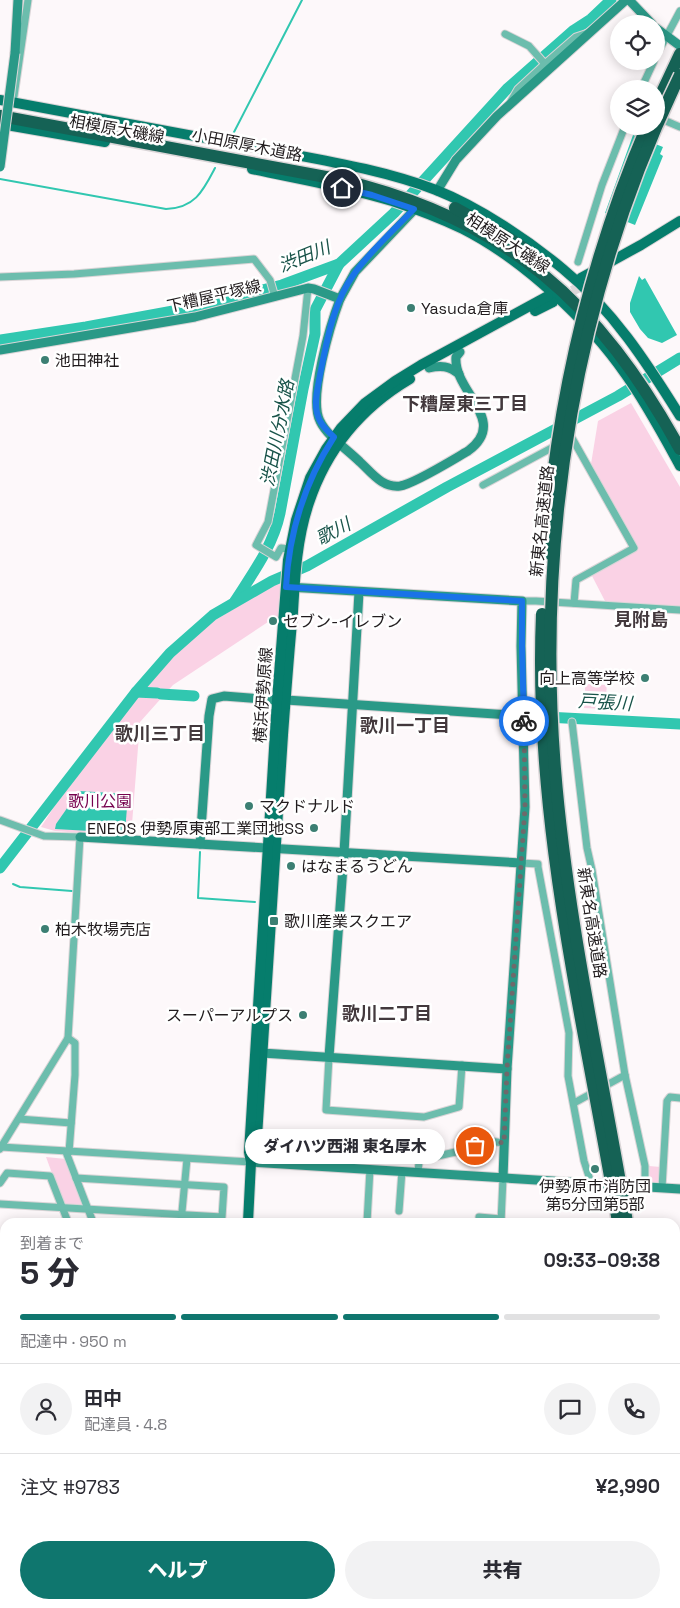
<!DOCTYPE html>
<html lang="ja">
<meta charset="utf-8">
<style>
body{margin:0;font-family:"Space Grotesk","Noto Sans JP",sans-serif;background:#f2f2f3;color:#2b2b33;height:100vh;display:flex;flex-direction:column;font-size:19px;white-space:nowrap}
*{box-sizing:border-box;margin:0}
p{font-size:16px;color:#7c7c81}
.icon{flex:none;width:28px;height:28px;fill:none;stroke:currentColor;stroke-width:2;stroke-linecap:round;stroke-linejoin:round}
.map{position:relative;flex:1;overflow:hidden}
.drawer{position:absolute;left:0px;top:1218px;width:680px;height:391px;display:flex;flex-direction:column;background:#fff;border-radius:15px 15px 0 0;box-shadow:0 2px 12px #0003}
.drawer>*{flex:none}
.tools{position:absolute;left:610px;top:15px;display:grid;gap:10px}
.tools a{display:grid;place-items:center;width:55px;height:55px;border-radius:50%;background:#fff;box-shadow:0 2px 12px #0003;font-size:25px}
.pin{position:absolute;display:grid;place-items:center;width:42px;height:42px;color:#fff;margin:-21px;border:2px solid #fff;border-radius:50%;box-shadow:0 1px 5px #0007}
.courier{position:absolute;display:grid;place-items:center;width:50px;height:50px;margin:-25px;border:4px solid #1a73e8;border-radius:50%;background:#fff;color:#222;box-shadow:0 1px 6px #0007}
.bubble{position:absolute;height:35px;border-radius:18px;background:#fff;box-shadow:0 2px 12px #0003;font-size:16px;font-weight:800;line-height:35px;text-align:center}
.overview em{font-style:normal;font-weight:800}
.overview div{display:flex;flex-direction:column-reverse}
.overview{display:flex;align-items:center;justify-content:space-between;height:85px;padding:0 20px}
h1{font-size:32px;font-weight:800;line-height:38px}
.bar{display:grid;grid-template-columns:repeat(4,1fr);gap:8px 5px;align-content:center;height:60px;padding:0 20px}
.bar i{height:6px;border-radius:4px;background:#e1e1e2}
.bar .on{background:#0f766e}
.bar p{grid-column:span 4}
.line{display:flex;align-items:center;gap:12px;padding:0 20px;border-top:1px solid #e1e1e2}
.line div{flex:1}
.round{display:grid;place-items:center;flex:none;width:52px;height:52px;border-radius:26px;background:#f2f2f3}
.button{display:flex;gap:10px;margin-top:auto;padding:10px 20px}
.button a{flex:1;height:58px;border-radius:30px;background:#0f766e;color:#fff;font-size:20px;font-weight:800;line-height:58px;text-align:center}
.button a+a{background:#f2f2f3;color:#2b2b33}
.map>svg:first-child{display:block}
.green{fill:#fad2e5}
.water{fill:#31c7b0}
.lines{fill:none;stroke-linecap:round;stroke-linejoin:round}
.stream{stroke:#31c7b0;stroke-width:2}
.river{stroke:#31c7b0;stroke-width:11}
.primary-tunnel{stroke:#dcd7d9;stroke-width:10;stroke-dasharray:10 5;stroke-linecap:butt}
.street-casing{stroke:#dad5d7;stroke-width:9}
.secondary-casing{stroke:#dad5d7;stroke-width:11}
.primary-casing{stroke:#dad5d7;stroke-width:12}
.highway-casing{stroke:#dad5d7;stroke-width:15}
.street{stroke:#6cbdad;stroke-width:7}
.secondary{stroke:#2a9987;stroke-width:9}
.primary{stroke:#067d6c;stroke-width:10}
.highway{stroke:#156255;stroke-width:12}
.secondary-bridge-casing{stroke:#dad5d7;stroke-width:11;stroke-linecap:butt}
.highway-bridge-casing{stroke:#dad5d7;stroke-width:15;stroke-linecap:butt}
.secondary-bridge{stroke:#2a9987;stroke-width:9}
.highway-bridge{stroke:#156255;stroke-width:12}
.done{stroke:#6e696b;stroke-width:5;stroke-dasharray:0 9}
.route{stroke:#1a73e8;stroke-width:6}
.poi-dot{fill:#3c7f73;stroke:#fff;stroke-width:2}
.labels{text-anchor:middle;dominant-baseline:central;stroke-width:5;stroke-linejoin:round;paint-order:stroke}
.street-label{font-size:16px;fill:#211c1e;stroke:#fff}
.poi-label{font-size:16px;fill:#211c1e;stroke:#fff;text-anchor:start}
.park-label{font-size:16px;fill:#75014e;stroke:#fff}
.water-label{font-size:18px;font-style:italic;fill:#185349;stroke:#fff}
.neighbourhood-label{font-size:18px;font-weight:bold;fill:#43393d;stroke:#fff}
</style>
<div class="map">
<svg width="680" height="1608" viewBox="0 0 680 1608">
<rect width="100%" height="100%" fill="#fdf8fa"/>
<!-- green -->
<g class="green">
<path d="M631,403L680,487V607L606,603L591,574L637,549L591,464L598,421Z"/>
<path d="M280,581L281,582L279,617L271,620L173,685L140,722L131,837L55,831L41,827L54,807L141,691L171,656L192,636L202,628Z"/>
<path d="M585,684L607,685L606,695L585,694Z"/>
<path d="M584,698L606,699L605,709L584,708Z"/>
<path d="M46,1157L66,1159L85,1207L64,1206Z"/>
<path d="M649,1166L661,1167L660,1183L650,1184Z"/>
</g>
<!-- water -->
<g class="water">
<path d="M633,135L663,147L660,154L663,156L635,225L605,213Z"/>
<path d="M639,276L642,280L645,278L677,335L662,343L648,338L640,329L630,312V303Z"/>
<path d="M79,791L128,794L125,833L55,829L56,824Z"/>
</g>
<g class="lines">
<!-- stream -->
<g class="stream">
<path d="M232,136L302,0"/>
<path d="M0,179L166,209C195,208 203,191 215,168"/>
<path d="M200,852L198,898L255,902"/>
<path d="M13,884L20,887L72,891"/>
</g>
<!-- river -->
<g class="river">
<path d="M0,340L86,327L195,307L282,285L339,264L394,213L507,89L574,30L591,19L611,0"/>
<path d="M235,601C253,573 273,546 280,513L303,389L315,334V310L339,264"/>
<path d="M136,692L157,693"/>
<path d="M161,694L194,696"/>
<path d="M527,716L680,724"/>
<path d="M0,868L136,692L170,653L213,615L272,581L307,566L447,487L618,396L680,358"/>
</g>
<!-- primary-tunnel -->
<path class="primary-tunnel" d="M559,298L587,283"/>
<defs>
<g id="street">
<path d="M505,34L529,46L545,64"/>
<path d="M656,56L680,11"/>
<path d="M641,89L654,61"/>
<path d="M511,101L518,89L545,64L576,37L588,33"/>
<path d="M13,103L28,0"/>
<path d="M659,118L680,127"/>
<path d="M578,262L602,185L625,126"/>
<path d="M0,277L74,274L254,259L270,280L275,297"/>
<path d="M567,440L572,438L634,548L576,580L574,603"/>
<path d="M483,485L557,445"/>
<path d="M289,549L281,548L276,557L256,545L268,522L303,336L308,288"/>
<path d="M522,601H536L680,610"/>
<path d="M572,722L587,848L592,870L625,1075L645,1166V1187"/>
<path d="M0,820L44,836L80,837L68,1038L75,1043V1075L69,1152"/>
<path d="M521,863L538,864V867L569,1033L568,1076L584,1161L591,1183"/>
<path d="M329,1057L326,1110L424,1117L459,1107L462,1065"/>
<path d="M574,1103L625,1075"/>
<path d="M19,1119L71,1123"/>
<path d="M1,1147L68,1038"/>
<path d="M0,1149L1,1147L251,1162"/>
<path d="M66,1152L93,1222"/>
<path d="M418,1172L419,1162L420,1160L460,1151L489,1141L504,1143"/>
<path d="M0,1183L7,1173L50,1176L68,1222"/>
<path d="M662,1188L667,1101L670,1097L680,1098"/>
<path d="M0,1204L222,1217L224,1187L76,1178"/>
<path d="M399,1211L402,1171"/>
<path d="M479,1217L501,1219"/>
<path d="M181,1222L187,1159"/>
<path d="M367,1222L370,1169"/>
<path d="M501,1222L503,1178"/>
<path d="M0,1237L5,1238"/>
<path d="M675,1264L680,1265"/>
<path d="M0,1270H5"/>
<path d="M0,1353L5,1338"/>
<path d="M675,1363L680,1362"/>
<path d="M0,1379L5,1381"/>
<path d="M0,1475L5,1460"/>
<path d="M0,1513L5,1515"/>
<path d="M675,1522V1551"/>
<path d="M0,1550H5"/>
<path d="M670,1604V1608"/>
<path d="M1,1608L2,1570"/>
<path d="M41,1608L47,1604"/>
<path d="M415,1608V1604"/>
</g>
<g id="secondary">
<path d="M629,0L652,24"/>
<path d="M656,28L680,46"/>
<path d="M15,53L18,0"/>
<path d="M437,191L456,160L497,116L626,0"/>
<path d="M340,299L355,272L415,209"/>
<path d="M0,350L195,317L308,288L314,289L340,299C331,323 308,398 320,421C327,436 348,450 360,462C372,473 382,488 400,486C414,484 454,459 468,451C510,420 453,392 456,357L460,352"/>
<path d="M429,368C441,365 449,366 459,374"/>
<path d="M288,587L522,601L521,646L525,807L507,1069L503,1178"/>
<path d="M286,700L524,716"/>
<path d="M80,837L521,863"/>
<path d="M200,844L209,716L212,699L224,696L277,700"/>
<path d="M262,1053L507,1069"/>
<path d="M329,1057L344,853L359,592"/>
<path d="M251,1162L680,1189"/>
<path d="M0,1419L5,1421"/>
<path d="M675,1472H680"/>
<path d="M210,1604L257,1608"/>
<path d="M105,1608L106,1604"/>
<path d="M193,1608L194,1604"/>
<path d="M497,1608V1604"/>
<path d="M619,1608V1604"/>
</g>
<g id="primary">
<path d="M0,100C88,116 176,132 264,149C321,160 381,169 436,190C479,207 528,240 563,269C612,309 647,363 680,416"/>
<path d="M0,124L105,142"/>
<path d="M252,169C299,179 347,187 392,201C416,209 440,218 463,229C522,259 588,320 626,375C646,403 663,435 680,466"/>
<path d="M581,278L641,245L680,221"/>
<path d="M535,311L553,302"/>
<path d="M251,1162L256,1152C266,1013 275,874 283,735C286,694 289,653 293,612C295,576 297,538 309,503C327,449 361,408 410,379"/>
<path d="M248,1222L251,1162L249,1152L277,700L288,560L296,520L310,478L326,449L341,428L365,403L395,381L421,365L548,296"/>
<path d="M333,1604L335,1608"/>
</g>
<g id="highway">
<path d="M656,105L680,54"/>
<path d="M0,116L342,180C508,220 599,302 680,449"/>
<path d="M455,208L504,235L534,255"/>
<path d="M662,1604L663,1608"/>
<path d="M638,1608V1604"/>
</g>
</defs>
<!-- street casing -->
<use href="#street" class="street-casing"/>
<!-- secondary casing -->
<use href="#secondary" class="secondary-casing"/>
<!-- primary casing -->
<use href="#primary" class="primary-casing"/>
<!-- highway casing -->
<use href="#highway" class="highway-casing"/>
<!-- street -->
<use href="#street" class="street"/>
<!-- secondary -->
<use href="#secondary" class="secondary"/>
<!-- primary -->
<use href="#primary" class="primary"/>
<!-- highway -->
<use href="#highway" class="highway"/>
<defs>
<path id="secondary-bridge" d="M0,167L15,53"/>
<g id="highway-bridge">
<path d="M545,554C556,407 589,261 647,126"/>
<path d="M542,614C533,819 584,1021 618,1222"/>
<path d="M627,1222C602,1073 567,920 555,769C536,533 576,289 680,75"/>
</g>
</defs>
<!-- secondary-bridge casing -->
<use href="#secondary-bridge" class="secondary-bridge-casing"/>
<!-- highway-bridge casing -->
<use href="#highway-bridge" class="highway-bridge-casing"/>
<!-- secondary-bridge -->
<use href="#secondary-bridge" class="secondary-bridge"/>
<!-- highway-bridge -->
<use href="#highway-bridge" class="highway-bridge"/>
</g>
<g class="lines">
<!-- done -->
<path class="done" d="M475,1146L489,1141L504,1143L507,1069L525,807L524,721"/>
<!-- route -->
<path class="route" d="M342,188L372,195L414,209C394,230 371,250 354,274C333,303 327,340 320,375C318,387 314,400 317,413C319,423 326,430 334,437C304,483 289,533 286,587L522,601V646L524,721"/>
</g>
<!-- markers -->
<g class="poi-dot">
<circle cx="411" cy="308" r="5"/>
<circle cx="45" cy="360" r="5"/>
<circle cx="273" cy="621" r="5"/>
<circle cx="645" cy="678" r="5"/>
<circle cx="249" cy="806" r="5"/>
<circle cx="314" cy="828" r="5"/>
<circle cx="291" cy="866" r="5"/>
<rect x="269" y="916" width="10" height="10" rx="2.5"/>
<circle cx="45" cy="929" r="5"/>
<circle cx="303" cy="1015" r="5"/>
<circle cx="595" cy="1169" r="5"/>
</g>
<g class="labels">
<!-- street labels -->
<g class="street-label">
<text transform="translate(117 129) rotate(10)">相模原大磯線</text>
<text transform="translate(247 145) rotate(11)">小田原厚木道路</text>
<text transform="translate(508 243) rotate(33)">相模原大磯線</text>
<text transform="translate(214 296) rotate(-13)">下糟屋平塚線</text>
<text transform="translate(542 521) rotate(-84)">新東名高速道路</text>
<text transform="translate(263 695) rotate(-86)">横浜伊勢原線</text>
<text transform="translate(592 923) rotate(81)">新東名高速道路</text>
</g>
<!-- poi labels -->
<g class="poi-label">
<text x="421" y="308">Yasuda倉庫</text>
<text x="55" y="360">池田神社</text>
<text x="283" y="621">セブン-イレブン</text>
<text x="635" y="678" text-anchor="end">向上高等学校</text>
<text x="259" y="806">マクドナルド</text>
<text x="304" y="828" text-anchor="end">ENEOS 伊勢原東部工業団地SS</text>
<text x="301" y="866">はなまるうどん</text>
<text x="284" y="921">歌川産業スクエア</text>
<text x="55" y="929">柏木牧場売店</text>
<text x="293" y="1015" text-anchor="end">スーパーアルプス</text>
<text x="595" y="1186" text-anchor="middle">伊勢原市消防団<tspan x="595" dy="18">第5分団第5部</tspan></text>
</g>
<!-- park labels -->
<g class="park-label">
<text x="100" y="801">歌川公園</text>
</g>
<!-- water labels -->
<g class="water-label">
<text transform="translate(304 256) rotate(-22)">渋田川</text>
<text transform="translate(277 433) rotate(-79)">渋田川分水路</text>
<text transform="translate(333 531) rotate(-28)">歌川</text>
<text transform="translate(605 702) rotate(3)">戸張川</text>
</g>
<!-- neighbourhood labels -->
<g class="neighbourhood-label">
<text x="465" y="403">下糟屋東三丁目</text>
<text x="641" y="619">見附島</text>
<text x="405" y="725">歌川一丁目</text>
<text x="160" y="733">歌川三丁目</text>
<text x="387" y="1013">歌川二丁目</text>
</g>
</g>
</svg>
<div class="tools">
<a><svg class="icon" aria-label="locate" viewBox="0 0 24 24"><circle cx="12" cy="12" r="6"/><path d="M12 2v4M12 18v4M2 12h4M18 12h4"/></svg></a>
<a><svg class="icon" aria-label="layers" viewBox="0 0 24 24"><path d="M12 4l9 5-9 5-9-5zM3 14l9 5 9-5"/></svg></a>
</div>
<div class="pin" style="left:475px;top:1146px;background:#ea580c"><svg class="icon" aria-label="bag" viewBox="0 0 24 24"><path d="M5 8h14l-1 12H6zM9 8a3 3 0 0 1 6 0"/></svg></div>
<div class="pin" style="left:342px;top:188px;background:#1f2937"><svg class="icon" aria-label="home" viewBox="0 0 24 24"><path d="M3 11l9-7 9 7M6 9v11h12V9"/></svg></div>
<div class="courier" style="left:524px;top:721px"><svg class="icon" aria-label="bike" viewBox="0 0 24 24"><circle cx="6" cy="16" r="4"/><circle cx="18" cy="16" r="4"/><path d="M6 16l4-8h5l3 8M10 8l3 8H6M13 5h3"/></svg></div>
<div class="bubble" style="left:245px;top:1129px;width:200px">ダイハツ西湘 東名厚木</div>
<section class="drawer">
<div class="overview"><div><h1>5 分</h1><p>到着まで</p></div><em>09:33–09:38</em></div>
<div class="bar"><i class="on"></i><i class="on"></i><i class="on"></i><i></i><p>配達中 · 950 m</p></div>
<div class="line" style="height:90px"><a class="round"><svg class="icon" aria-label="person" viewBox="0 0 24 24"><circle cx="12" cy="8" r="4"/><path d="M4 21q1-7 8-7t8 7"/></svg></a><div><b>田中</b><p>配達員 · 4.8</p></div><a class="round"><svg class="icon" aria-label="chat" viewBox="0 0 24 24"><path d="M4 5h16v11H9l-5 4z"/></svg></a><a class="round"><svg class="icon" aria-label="phone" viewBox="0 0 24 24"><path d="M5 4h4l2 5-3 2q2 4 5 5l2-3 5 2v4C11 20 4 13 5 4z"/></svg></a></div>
<div class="line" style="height:65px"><div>注文 #9783</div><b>¥2,990</b></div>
<div class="button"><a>ヘルプ</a><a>共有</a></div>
</section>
</div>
